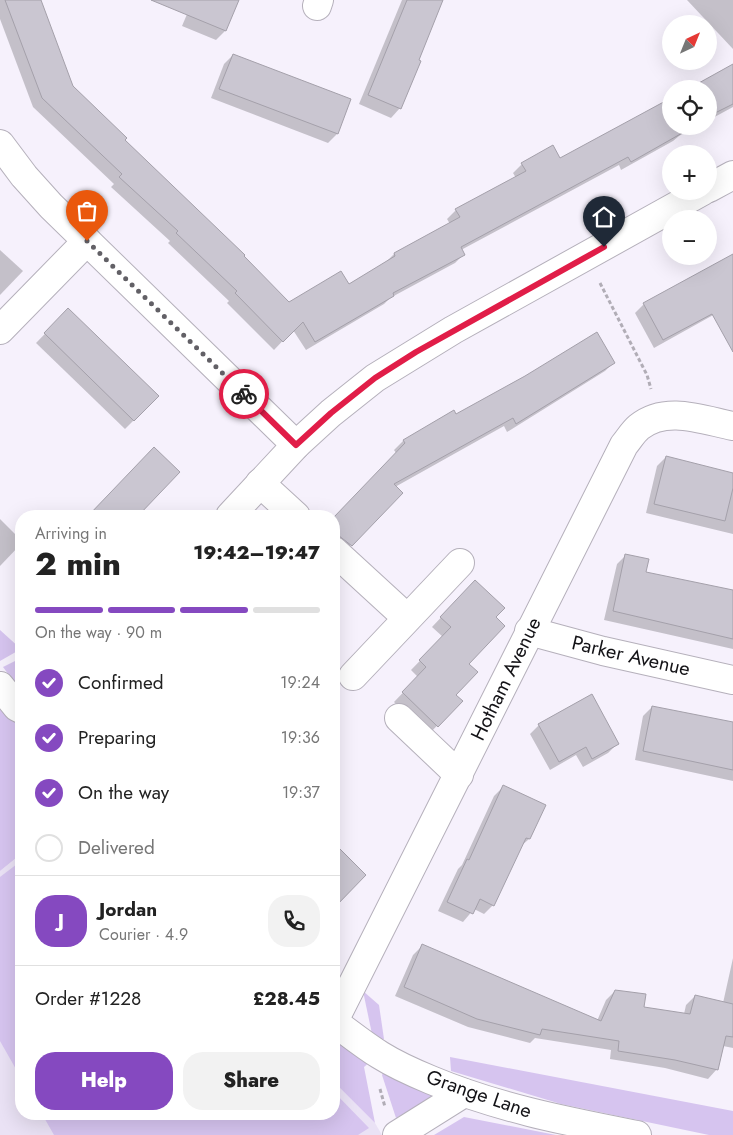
<!DOCTYPE html>
<meta charset="utf-8">
<style>
body{margin:0;font-family:Jost,sans-serif;background:#f2f2f2;color:#222;height:100vh;display:flex;flex-direction:column;font-size:19px;white-space:nowrap}
*{box-sizing:border-box;margin:0}
p{font-size:16px;color:#767676}
.icon{flex:none;width:28px;height:28px;fill:none;stroke:currentColor;stroke-width:2;stroke-linecap:round;stroke-linejoin:round}
.map{position:relative;flex:1;overflow:hidden}
.details{position:absolute;left:15px;top:510px;width:325px;height:610px;display:flex;flex-direction:column;background:#fff;border-radius:20px;box-shadow:0 5px 20px #0002}
.details>*{flex:none}
.needle{width:32px;rotate:43deg}
.tools{position:absolute;left:662px;top:15px;display:grid;gap:10px}
.tools a{display:grid;place-items:center;width:55px;height:55px;border-radius:50%;background:#fff;box-shadow:0 5px 20px #0002;font-size:25px}
.pin{position:absolute;display:grid;place-items:center;width:42px;height:42px;color:#fff;margin:-51px -21px;border-radius:50% 50% 50% 0;rotate:-45deg;box-shadow:0 0 5px #0007}
.pin .icon{rotate:45deg}
.courier{position:absolute;display:grid;place-items:center;width:50px;height:50px;margin:-25px;border:4px solid #e11d48;border-radius:50%;background:#fff;color:#222;box-shadow:0 1px 6px #0007}
.summary em{font-style:normal;font-weight:800}
.summary div{display:flex;flex-direction:column-reverse}
.summary{display:flex;align-items:center;justify-content:space-between;height:85px;padding:0 20px}
h1{font-size:32px;font-weight:800;line-height:38px}
.bar{display:grid;grid-template-columns:repeat(4,1fr);gap:8px 5px;align-content:center;height:60px;padding:0 20px}
.bar i{height:6px;border-radius:4px;background:#e0e0e0}
.bar .on{background:#8549c0}
.bar p{grid-column:span 4}
.line{display:flex;align-items:center;gap:12px;padding:0 20px;border-top:1px solid #e0e0e0}
.line div{flex:1}
.round{display:grid;place-items:center;flex:none;width:52px;height:52px;border-radius:20px;background:#f2f2f2}
ol{padding:0 20px;list-style:none}
li{display:flex;align-items:center;gap:15px;height:55px}
li p{margin-inline-start:auto}
li .icon{padding:5px;border-radius:50%;background:#8549c0;color:#fff;stroke-width:4}
li:last-child{color:#767676}
li i{width:28px;height:28px;border:2px solid #e0e0e0;border-radius:50%}
.primary-button{display:flex;gap:10px;margin-top:auto;padding:10px 20px}
.primary-button a{flex:1;height:58px;border-radius:20px;background:#8549c0;color:#fff;font-size:20px;font-weight:800;line-height:58px;text-align:center}
.primary-button a+a{background:#f2f2f2;color:#222}
.map>svg:first-child{display:block}
.built{fill:#eae2f5}
.green{fill:#d6c4ef}
.shadow{fill:#0003}
.building{fill:#cac6d1;stroke:#a4a0aa}
.lines{fill:none;stroke-linecap:round;stroke-linejoin:round}
.minor-casing{stroke:#b5b0bb;stroke-width:30}
.path{stroke:#b1adb6;stroke-width:3;stroke-dasharray:4 2.5;stroke-linecap:butt}
.minor{stroke:#fff;stroke-width:28}
.done{stroke:#626066;stroke-width:5;stroke-dasharray:0 9}
.route{stroke:#e11d48;stroke-width:6}
.labels{text-anchor:middle;dominant-baseline:central;stroke-width:4;stroke-linejoin:round;paint-order:stroke}
.street-label{font-size:20px;fill:#131216;stroke:#fff}
</style>
<div class="map">
<svg width="733" height="1135" viewBox="0 0 733 1135">
<rect width="100%" height="100%" fill="#f6f1fc"/>
<!-- built -->
<path class="built" d="M21,854V1114H334V1082L375,1123L382,1135H0V871Z"/>
<!-- green -->
<g class="green">
<path d="M0,630L21,649L0,661Z"/>
<path d="M21,658V688L17,686L3,667Z"/>
<path d="M0,706L21,728V854L0,871Z"/>
<path d="M21,861V1078L0,1041V877Z"/>
<path d="M363,991L379,1005L384,1039L375,1041L372,1034Z"/>
<path d="M334,1038L371,1061L364,1067L375,1123L334,1082Z"/>
<path d="M450,1057L733,1111V1135H709L561,1104L451,1071Z"/>
<path d="M386,1068L437,1095L396,1118L382,1075Z"/>
<path d="M334,1092L369,1128L358,1135H54L42,1114H334Z"/>
<path d="M464,1117L556,1135H434Z"/>
</g>
<!-- shadow -->
<g class="shadow">
<path d="M0,0H39L72,87L124,140L289,303L348,285L385,263L394,254L450,224L447,219L456,210L516,178L513,173L522,164L560,160L595,144L671,102V126H696L679,136L673,141L621,170L619,165L461,250L464,254L455,263L390,298L384,304L306,350L293,330L274,350L227,303L229,301L168,243L170,241L111,187L114,184L33,107L0,19Z"/>
<path d="M193,0H237L225,31L216,40L182,26Z"/>
<path d="M402,0H442L400,108L391,118L359,104Z"/>
<path d="M687,0H733V49Z"/>
<path d="M233,55L350,100L337,134L328,143L211,98L224,64Z"/>
<path d="M733,65V107L709,120V89H688Z"/>
<path d="M0,250L23,271L0,295Z"/>
<path d="M733,256V304L654,348L635,313L644,304Z"/>
<path d="M68,310L158,396L125,429L36,343Z"/>
<path d="M614,362L605,371L507,432L504,426L395,487L401,493L342,554L334,547V519L396,453L394,450L403,441L454,412L456,415Z"/>
<path d="M666,457L733,474V534L646,513L657,466Z"/>
<path d="M0,519L21,540V544L0,566Z"/>
<path d="M626,555L645,573L733,592V649L604,620L617,564Z"/>
<path d="M466,591L494,617L468,664L454,695L461,701L428,735L394,702L418,677L411,670L443,637L432,627Z"/>
<path d="M652,707L733,726V781L635,760L643,716Z"/>
<path d="M539,725L617,744L608,753L583,767L576,755L550,770L530,734Z"/>
<path d="M503,787L529,839L520,847L493,905L484,914L474,909L463,922L438,911L458,869L462,865L494,796Z"/>
<path d="M334,844L365,875L334,905Z"/>
<path d="M422,946L597,1021L606,1000L615,991L643,1008L684,1014L686,1005L695,996L723,1003L733,958V1048L723,1046L717,1069L708,1079L665,1068L610,1059L611,1050L535,1038L530,1043L468,1027L395,996L413,955Z"/>
</g>
<!-- building -->
<g class="building">
<path d="M5,0H41L73,86L127,138L125,140L245,255L244,256L289,302L341,271L349,284L395,256L394,253L460,217L455,209L526,171L521,163L553,145L560,158L671,98V126H690L683,130L684,132L631,162L628,157L461,247L465,255L393,293L394,296L315,342L303,322L283,342L235,293L237,291L176,233L178,231L119,177L122,174L42,98Z"/>
<path d="M151,0H239L226,31Z"/>
<path d="M407,0H443L419,60L421,61L401,109L368,95Z"/>
<path d="M233,54L351,99L338,134L219,89Z"/>
<path d="M733,64V104L709,116V89H688Z"/>
<path d="M733,254V352L712,314L663,340L643,303Z"/>
<path d="M68,308L159,396L134,421L44,333Z"/>
<path d="M597,332L615,363L516,424L513,418L394,484L403,493L352,546L334,532V517L405,443L403,440L454,410L456,414L525,376Z"/>
<path d="M154,447L180,472L138,516H88Z"/>
<path d="M666,456L733,473V488L725,521L654,504Z"/>
<path d="M625,554L649,559L646,572L733,590V639L613,611Z"/>
<path d="M475,580L505,608L496,617L505,626L469,664L478,672L456,695L463,701L438,727L402,692L426,667L419,660L451,627L440,617Z"/>
<path d="M592,694L619,744L592,759L586,747L559,762L538,724Z"/>
<path d="M652,706L733,722V770L643,751Z"/>
<path d="M503,785L546,805L530,839L526,838L494,906L480,899L473,914L447,902L467,859L469,860Z"/>
<path d="M334,843L366,875L334,908Z"/>
<path d="M422,944L601,1021L615,990L646,994L644,1007L690,1014L695,995L733,1004V1037L726,1036L718,1070L675,1060L618,1051L619,1041L542,1029L540,1035L477,1019L404,987Z"/>
</g>
<g class="lines">
<defs>
<g id="minor">
<path d="M317,6L319,0"/>
<path d="M0,144L24,176L51,206L296,445"/>
<path d="M709,188L733,175"/>
<path d="M0,330L87,241"/>
<path d="M260,483L296,516"/>
<path d="M230,516L296,445L331,413L375,378L453,330L703,191"/>
<path d="M334,551L407,618"/>
<path d="M529,631L603,651L733,680"/>
<path d="M353,676L460,563"/>
<path d="M0,686L17,707L21,709"/>
<path d="M399,718L459,775"/>
<path d="M334,1021L624,445C629,439 633,432 639,427C666,405 703,420 733,426"/>
<path d="M334,1022C349,1033 364,1045 380,1055C396,1065 414,1073 431,1080C498,1108 566,1121 637,1135"/>
<path d="M397,1135L464,1093"/>
</g>
</defs>
<!-- minor casing -->
<use href="#minor" class="minor-casing"/>
<!-- path -->
<g class="path">
<path d="M600,283L647,375L651,389"/>
<path d="M380,1089L385,1107"/>
</g>
<!-- minor -->
<use href="#minor" class="minor"/>
</g>
<g class="lines">
<!-- done -->
<path class="done" d="M87,241L244,394"/>
<!-- route -->
<path class="route" d="M244,394L296,445L331,413L375,378L416,352L604,247"/>
</g>
<g class="labels">
<!-- street labels -->
<g class="street-label">
<text transform="translate(631 656) rotate(13)">Parker Avenue</text>
<text transform="translate(506 679) rotate(-64)">Hotham Avenue</text>
<text transform="translate(479 1094) rotate(19)">Grange Lane</text>
</g>
</g>
</svg>
<div class="tools">
<a><svg class="needle" viewBox="-14 -14 28 28"><path d="M0-13l5 13h-10z" fill="#e53935"/><path d="M0 13l5-13h-10z" fill="#767676"/></svg></a>
<a><svg class="icon" aria-label="locate" viewBox="0 0 24 24"><circle cx="12" cy="12" r="6"/><path d="M12 2v4M12 18v4M2 12h4M18 12h4"/></svg></a>
<a>+</a>
<a>−</a>
</div>
<div class="pin" style="left:87px;top:241px;background:#ea580c"><svg class="icon" aria-label="bag" viewBox="0 0 24 24"><path d="M5 8h14l-1 12H6zM9 8a3 3 0 0 1 6 0"/></svg></div>
<div class="pin" style="left:604px;top:247px;background:#1f2937"><svg class="icon" aria-label="home" viewBox="0 0 24 24"><path d="M3 11l9-7 9 7M6 9v11h12V9"/></svg></div>
<div class="courier" style="left:244px;top:394px"><svg class="icon" aria-label="bike" viewBox="0 0 24 24"><circle cx="6" cy="16" r="4"/><circle cx="18" cy="16" r="4"/><path d="M6 16l4-8h5l3 8M10 8l3 8H6M13 5h3"/></svg></div>
<section class="details">
<div class="summary"><div><h1>2 min</h1><p>Arriving in</p></div><em>19:42–19:47</em></div>
<div class="bar"><i class="on"></i><i class="on"></i><i class="on"></i><i></i><p>On the way · 90 m</p></div>
<ol>
<li><svg class="icon" aria-label="check" viewBox="0 0 24 24"><path d="M5 12l5 5 9-10"/></svg>Confirmed<p>19:24</p></li>
<li><svg class="icon" aria-label="check" viewBox="0 0 24 24"><path d="M5 12l5 5 9-10"/></svg>Preparing<p>19:36</p></li>
<li><svg class="icon" aria-label="check" viewBox="0 0 24 24"><path d="M5 12l5 5 9-10"/></svg>On the way<p>19:37</p></li>
<li><i></i>Delivered</li>
</ol>
<div class="line" style="height:90px"><b class="round" style="background:#8549c0;color:#fff">J</b><div><b>Jordan</b><p>Courier · 4.9</p></div><a class="round"><svg class="icon" aria-label="phone" viewBox="0 0 24 24"><path d="M5 4h4l2 5-3 2q2 4 5 5l2-3 5 2v4C11 20 4 13 5 4z"/></svg></a></div>
<div class="line" style="height:65px"><div>Order #1228</div><b>£28.45</b></div>
<div class="primary-button"><a>Help</a><a>Share</a></div>
</section>
</div>
